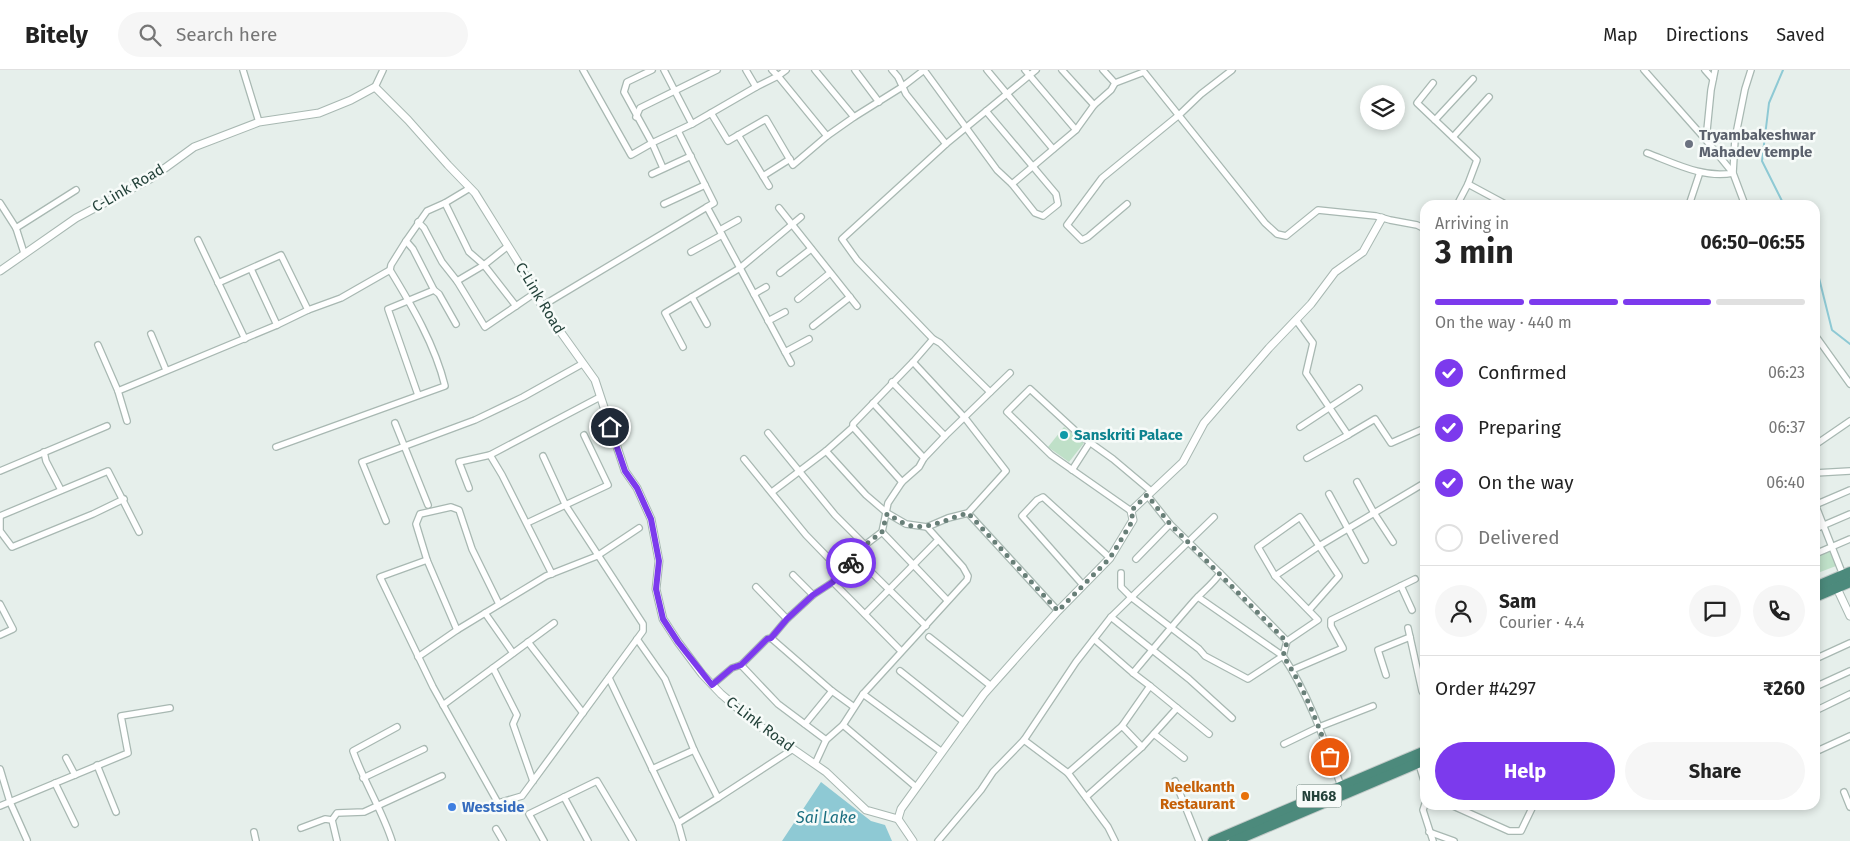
<!DOCTYPE html>
<meta charset="utf-8">
<style>
body{margin:0;font-family:"Fira Sans",sans-serif;background:#f6f6f6;color:#222;height:100vh;display:flex;flex-direction:column;font-size:19px;white-space:nowrap}
*{box-sizing:border-box;margin:0}
p{font-size:16px;color:#767676}
.icon{flex:none;width:28px;height:28px;fill:none;stroke:currentColor;stroke-width:2;stroke-linecap:round;stroke-linejoin:round}
.map{position:relative;flex:1;overflow:hidden}
.drawer{position:absolute;left:1420px;top:130px;width:400px;height:610px;display:flex;flex-direction:column;background:#fff;border-radius:15px;box-shadow:0 2px 8px #0003}
.drawer>*{flex:none}
.tools{position:absolute;left:1360px;top:15px;display:grid;gap:10px}
.tools a{display:grid;place-items:center;width:45px;height:45px;border-radius:50%;background:#fff;box-shadow:0 2px 8px #0003;font-size:25px}
.pin{position:absolute;display:grid;place-items:center;width:42px;height:42px;color:#fff;margin:-21px;border:2px solid #fff;border-radius:50%;box-shadow:0 1px 5px #0007}
.courier{position:absolute;display:grid;place-items:center;width:50px;height:50px;margin:-25px;border:4px solid #7c3aed;border-radius:50%;background:#fff;color:#222;box-shadow:0 1px 6px #0007}
.headline em{font-style:normal;font-weight:700}
.headline div{display:flex;flex-direction:column-reverse}
.headline{display:flex;align-items:center;justify-content:space-between;height:85px;padding:0 15px}
h1{font-size:32px;font-weight:700;line-height:38px}
.bar{display:grid;grid-template-columns:repeat(4,1fr);gap:8px 5px;align-content:center;height:60px;padding:0 15px}
.bar i{height:6px;border-radius:4px;background:#e0e0e0}
.bar .on{background:#7c3aed}
.bar p{grid-column:span 4}
.line{display:flex;align-items:center;gap:12px;padding:0 15px;border-top:1px solid #e0e0e0}
.line div{flex:1}
.round{display:grid;place-items:center;flex:none;width:52px;height:52px;border-radius:26px;background:#f6f6f6}
ol{padding:0 15px;list-style:none}
li{display:flex;align-items:center;gap:15px;height:55px}
li p{margin-inline-start:auto}
li .icon{padding:5px;border-radius:50%;background:#7c3aed;color:#fff;stroke-width:4}
li:last-child{color:#767676}
li i{width:28px;height:28px;border:2px solid #e0e0e0;border-radius:50%}
.primary-button{display:flex;gap:10px;margin-top:auto;padding:10px 15px}
.primary-button a{flex:1;height:58px;border-radius:30px;background:#7c3aed;color:#fff;font-size:20px;font-weight:700;line-height:58px;text-align:center}
.primary-button a+a{background:#f6f6f6;color:#222}
header{display:flex;align-items:center;gap:30px;box-sizing:border-box;height:70px;padding:0 25px;background:#fff;border-bottom:1px solid #e0e0e0}
header strong{font-size:24px}
nav{display:flex;gap:28px;margin-inline-start:auto;font-size:18px}
.search{width:350px;height:45px;background:#f6f6f6;display:flex;align-items:center;gap:12px;box-sizing:border-box;padding:0 18px;border-radius:28px;color:#767676;font-size:19px}
.map>svg:first-child{display:block}
.green{fill:#bfe0c8}
.water{fill:#8ec9d4}
.lines{fill:none;stroke-linecap:round;stroke-linejoin:round}
.stream{stroke:#8ec9d4;stroke-width:2}
.minor-casing{stroke:#a8b8b2;stroke-width:8}
.tertiary-casing{stroke:#a8b8b2;stroke-width:9}
.trunk-casing{stroke:#c2cac8;stroke-width:12}
.minor{stroke:#fff;stroke-width:5.5}
.tertiary{stroke:#fff;stroke-width:7}
.trunk{stroke:#4c8a7c;stroke-width:10}
.done{stroke:#687f78;stroke-width:5;stroke-dasharray:0 9}
.route{stroke:#7c3aed;stroke-width:6}
.worship-dot{fill:#6b7280;stroke:#f7fbf9;stroke-width:2}
.culture-dot{fill:#0f9aa8;stroke:#f7fbf9;stroke-width:2}
.food-dot{fill:#e8710a;stroke:#f7fbf9;stroke-width:2}
.shop-dot{fill:#3f7fe0;stroke:#f7fbf9;stroke-width:2}
.labels{text-anchor:middle;dominant-baseline:central;stroke-width:5;stroke-linejoin:round;paint-order:stroke}
.shield{fill:#f7fbf9;stroke:#637a73;stroke-width:1}
.shield-label{font-size:14px;font-weight:bold;fill:#24423a}
.worship-label{font-size:15px;font-weight:bold;fill:#5b616d;stroke:#f7fbf9;text-anchor:start}
.street-label{font-size:15px;fill:#24423a;stroke:#f7fbf9}
.culture-label{font-size:15px;font-weight:bold;fill:#0d838f;stroke:#f7fbf9;text-anchor:start}
.food-label{font-size:15px;font-weight:bold;fill:#c56008;stroke:#f7fbf9;text-anchor:end}
.shop-label{font-size:15px;font-weight:bold;fill:#366cbe;stroke:#f7fbf9;text-anchor:start}
.water-label{font-size:16px;font-style:italic;fill:#1c6f80;stroke:#f7fbf9}
</style>
<header>
<strong>Bitely</strong>
<div class="search"><svg class="icon" aria-label="search" viewBox="0 0 24 24"><circle cx="10" cy="10" r="6"/><path d="M15 15l6 6"/></svg>Search here</div>
<nav><a>Map</a><a>Directions</a><a>Saved</a></nav>
</header>
<div class="map">
<svg width="1850" height="771" viewBox="0 0 1850 771">
<rect width="100%" height="100%" fill="#e6efeb"/>
<!-- green -->
<g class="green">
<path d="M1064,357L1084,373L1069,392L1048,377Z"/>
<path d="M1830,481L1836,496L1815,504V486Z"/>
</g>
<!-- water -->
<path class="water" d="M821,712L871,751L885,755L892,771H782Z"/>
<g class="lines">
<!-- stream -->
<g class="stream">
<path d="M1783,0L1769,33L1762,91L1784,135"/>
<path d="M1815,192L1832,260L1850,274"/>
</g>
<defs>
<g id="minor">
<path d="M243,0L259,52"/>
<path d="M583,0L631,85L652,73L624,22L627,12L652,0"/>
<path d="M746,0L756,17L778,6L772,0"/>
<path d="M786,0L778,6L827,66"/>
<path d="M815,0L854,47"/>
<path d="M855,0L879,32"/>
<path d="M892,0L898,7L906,24L946,74"/>
<path d="M924,0L997,100L1012,114L1035,143L1043,146L1058,134L1056,124L986,41"/>
<path d="M987,0L1053,79"/>
<path d="M1025,0L1076,60"/>
<path d="M1062,0L1094,35"/>
<path d="M1103,0L1115,13"/>
<path d="M1644,0L1706,70"/>
<path d="M1705,0L1713,9"/>
<path d="M1433,13L1417,33L1477,90L1468,114L1457,135"/>
<path d="M375,17L383,0"/>
<path d="M711,43L728,71L766,49L793,95L827,66L854,47L902,17L924,0"/>
<path d="M636,47L640,38L717,0"/>
<path d="M1435,50L1473,9"/>
<path d="M692,54L756,17"/>
<path d="M678,61L714,133L707,137L740,198L801,147"/>
<path d="M738,65L769,116"/>
<path d="M1453,67L1489,27"/>
<path d="M1647,83C1674,93 1704,109 1733,103L1706,70L1711,20L1715,0"/>
<path d="M663,98L652,73L692,54L664,0"/>
<path d="M652,104L691,86"/>
<path d="M763,106L790,89"/>
<path d="M1012,114L1076,60L1094,35L1111,20L1115,13L1144,2L1265,153L1277,164L1286,166L1318,140L1376,146L1390,150L1417,155L1425,159"/>
<path d="M1468,114L1507,135"/>
<path d="M0,133L16,158L24,183"/>
<path d="M445,133L469,182L484,195L516,236"/>
<path d="M664,134L705,115"/>
<path d="M1127,134L1088,167L1082,170L1067,155L1102,108L1179,45L1201,24L1232,0"/>
<path d="M1689,135L1700,102"/>
<path d="M1745,135L1733,103L1735,69L1745,19L1751,0"/>
<path d="M779,138L857,236"/>
<path d="M418,152L424,158L442,192L457,211L485,257L535,223"/>
<path d="M16,158L76,120"/>
<path d="M720,160L738,150"/>
<path d="M198,170L245,269"/>
<path d="M406,171L413,179L434,220L439,224L456,254"/>
<path d="M691,182L722,165"/>
<path d="M251,199L277,255"/>
<path d="M780,203L811,179"/>
<path d="M457,211L484,195L508,176"/>
<path d="M218,213L281,185L308,240"/>
<path d="M754,224L766,217"/>
<path d="M692,227L707,254"/>
<path d="M798,229L830,203"/>
<path d="M542,236L707,137"/>
<path d="M1296,250L1313,273L1306,303L1348,365L1375,349L1391,373L1425,358"/>
<path d="M768,251L785,242"/>
<path d="M813,256L850,227"/>
<path d="M151,264L166,300"/>
<path d="M1815,265L1850,314"/>
<path d="M98,275L118,321L277,255L308,240L341,228L390,200L391,195L406,171L427,141L445,133L470,118"/>
<path d="M683,277L665,243L740,198L791,293"/>
<path d="M785,282L809,269"/>
<path d="M892,312L945,366"/>
<path d="M118,321L127,351"/>
<path d="M990,322L940,273L933,269L857,190L842,169L946,74L1036,0"/>
<path d="M418,325L388,239L434,220"/>
<path d="M873,333L924,388"/>
<path d="M395,353L428,435"/>
<path d="M853,357L902,412"/>
<path d="M1300,357L1359,318"/>
<path d="M768,363L835,445L865,475"/>
<path d="M1815,375L1850,351"/>
<path d="M276,377L445,316C435,275 412,236 390,200"/>
<path d="M826,381L866,425L887,443L906,454L927,457L948,448L968,443L1006,401L965,348L913,292"/>
<path d="M44,382L46,391L61,420"/>
<path d="M1307,388L1348,365"/>
<path d="M744,389L806,465L840,500"/>
<path d="M1072,400L1090,372"/>
<path d="M0,401L107,356"/>
<path d="M1815,403L1850,401"/>
<path d="M1357,412L1374,443L1393,472"/>
<path d="M469,418L459,392L490,385"/>
<path d="M772,422L826,381L853,357V354L913,292L933,269"/>
<path d="M1329,424L1365,490"/>
<path d="M1815,434L1843,505"/>
<path d="M1815,435L1850,420"/>
<path d="M1131,441L1051,385L1007,342L1030,319L1081,366L1113,389L1151,421"/>
<path d="M968,443L1058,541"/>
<path d="M0,446L108,401L139,462"/>
<path d="M0,446V461L12,477L93,444L124,429"/>
<path d="M386,451L362,392L475,350L523,327L582,294"/>
<path d="M527,453L608,415L584,365"/>
<path d="M1815,459L1850,444"/>
<path d="M882,462L947,530"/>
<path d="M1815,484L1850,469"/>
<path d="M857,488L926,556"/>
<path d="M1136,489L1170,454"/>
<path d="M427,490L416,454L420,444L451,437L459,440L472,479L499,534"/>
<path d="M1121,503V517L1131,527L1199,579L1205,586L1248,609L1283,586C1309,625 1325,672 1341,716"/>
<path d="M552,504L502,405L490,385L600,327"/>
<path d="M793,505L813,525"/>
<path d="M1275,506L1319,476L1421,415"/>
<path d="M833,512L901,581"/>
<path d="M1083,515L1022,446L1037,430L1043,427L1110,488"/>
<path d="M1401,516L1412,540"/>
<path d="M756,517L787,549"/>
<path d="M1198,527L1283,586L1287,571L1220,503"/>
<path d="M0,534L13,559L0,565"/>
<path d="M485,543L513,583"/>
<path d="M865,544L938,470"/>
<path d="M1111,547L1189,609L1232,648"/>
<path d="M1408,558L1422,621L1425,626"/>
<path d="M457,560L427,490L380,507L433,617L498,733L522,726L643,561V554L566,436L543,386"/>
<path d="M929,567L991,616"/>
<path d="M771,568L832,621L854,637"/>
<path d="M637,569L665,609L694,680L718,728L678,753L683,771"/>
<path d="M1094,569L1133,603C1153,579 1173,555 1194,531C1201,523 1215,512 1220,503L1170,454L1147,425"/>
<path d="M1287,571L1318,550L1275,506L1258,477L1300,447L1339,506L1309,540"/>
<path d="M528,572L583,643"/>
<path d="M418,587L457,560L546,506L597,486L639,458"/>
<path d="M1815,589L1850,573"/>
<path d="M741,595L778,634L826,670"/>
<path d="M493,598L517,645L513,654L533,711"/>
<path d="M1292,600L1343,578L1331,556V550L1415,509"/>
<path d="M900,601L964,652"/>
<path d="M1133,603L1150,616"/>
<path d="M1386,605L1378,580L1410,567"/>
<path d="M609,608L678,753"/>
<path d="M712,615L732,598L741,595L767,569L771,568L787,549L813,525L833,512L840,500L857,488L865,475L882,462L888,433L902,412L919,397L924,388L945,366L1010,303"/>
<path d="M1815,617L1850,601"/>
<path d="M863,624L942,682"/>
<path d="M443,635L554,553"/>
<path d="M1177,638L1209,664"/>
<path d="M1815,641L1850,624"/>
<path d="M805,654L832,621"/>
<path d="M843,655L916,717"/>
<path d="M1154,664L1184,688"/>
<path d="M1024,670L1068,703"/>
<path d="M1284,674L1319,657L1373,636"/>
<path d="M1815,682L1850,666"/>
<path d="M66,688L75,705"/>
<path d="M1418,691L1425,714"/>
<path d="M815,694L826,670L843,655L863,624L967,510L968,506L963,497L927,457"/>
<path d="M97,695L116,742"/>
<path d="M0,699L10,732L27,770"/>
<path d="M652,699L694,680"/>
<path d="M363,708L424,679"/>
<path d="M1175,711L1199,771"/>
<path d="M55,713L75,754"/>
<path d="M1844,722L1850,737"/>
<path d="M564,727L588,771"/>
<path d="M1086,727L1142,677L1177,638L1150,616L1122,656"/>
<path d="M718,728L793,679"/>
<path d="M1425,734L1423,740L1433,771"/>
<path d="M1451,735L1509,761H1521L1533,736"/>
<path d="M0,736L128,683L121,646L170,638"/>
<path d="M332,750L337,743L364,742L442,706"/>
<path d="M332,750L337,771"/>
<path d="M301,758L325,749L332,750"/>
<path d="M496,759L503,771"/>
<path d="M254,762L256,771"/>
<path d="M1429,762L1454,771"/>
<path d="M392,771C382,740 364,712 353,681L397,657"/>
<path d="M544,771L529,744L597,711L633,771"/>
<path d="M938,771L981,720L993,702L1024,670L1076,592L1111,547L1214,447"/>
<path d="M1115,771L1108,757L1068,703L1122,656L1142,677"/>
</g>
<g id="tertiary">
<path d="M0,201L76,148L150,109L194,77L259,52L319,43L351,30L375,17L408,50L448,95L475,123L518,192L542,236L595,310L625,401L637,418L651,449L659,491L656,519L663,549L678,572L702,604L721,624L754,652L826,702L866,740L898,749L913,771"/>
<path d="M1835,514L1850,546"/>
<path d="M898,749L901,739L984,624L1058,541L1110,488L1133,450L1131,441L1183,392L1204,353L1269,278L1311,234L1335,202L1363,182L1382,148"/>
</g>
<g id="trunk">
<path d="M1815,517L1850,502"/>
<path d="M1815,527L1850,512"/>
<path d="M1213,771L1425,681"/>
<path d="M1234,771L1425,690"/>
</g>
</defs>
<!-- minor casing -->
<use href="#minor" class="minor-casing"/>
<!-- tertiary casing -->
<use href="#tertiary" class="tertiary-casing"/>
<!-- trunk casing -->
<use href="#trunk" class="trunk-casing"/>
<!-- minor -->
<use href="#minor" class="minor"/>
<!-- tertiary -->
<use href="#tertiary" class="tertiary"/>
<!-- trunk -->
<use href="#trunk" class="trunk"/>
</g>
<g class="lines">
<!-- done -->
<path class="done" d="M851,493L858,488L865,475L882,462L887,444C893,447 899,451 905,454C926,462 948,448 968,443L1058,541L1110,488L1133,450L1131,441L1147,425L1170,454L1287,572L1283,586C1304,617 1317,652 1330,687"/>
<!-- route -->
<path class="route" d="M610,357L625,401L637,418L651,449L659,491L656,519L663,549L678,572L712,615L732,598L741,595L767,569L771,568L787,549L813,525L833,512L840,500L851,493"/>
</g>
<!-- markers -->
<circle class="worship-dot" cx="1689" cy="74" r="5"/>
<circle class="culture-dot" cx="1064" cy="365" r="5"/>
<circle class="food-dot" cx="1245" cy="726" r="5"/>
<circle class="shop-dot" cx="452" cy="737" r="5"/>
<g class="labels">
<!-- shield labels -->
<rect class="shield" x="1296.5" y="714.5" width="45" height="23" rx="4"/>
<g class="shield-label">
<text x="1319" y="726">NH68</text>
</g>
<!-- worship labels -->
<g class="worship-label">
<text x="1699" y="65">Tryambakeshwar<tspan x="1699" dy="17">Mahadev temple</tspan></text>
</g>
<!-- street labels -->
<g class="street-label">
<text transform="translate(128 118) rotate(-30)">C-Link Road</text>
<text transform="translate(540 228) rotate(59)">C-Link Road</text>
<text transform="translate(760 654) rotate(37)">C-Link Road</text>
</g>
<!-- culture labels -->
<g class="culture-label">
<text x="1074" y="365">Sanskriti Palace</text>
</g>
<!-- food labels -->
<g class="food-label">
<text x="1235" y="717">Neelkanth<tspan x="1235" dy="17">Restaurant</tspan></text>
</g>
<!-- shop labels -->
<g class="shop-label">
<text x="462" y="737">Westside</text>
</g>
<!-- water labels -->
<g class="water-label">
<text x="826" y="747">Sai Lake</text>
</g>
</g>
</svg>
<div class="tools">
<a><svg class="icon" aria-label="layers" viewBox="0 0 24 24"><path d="M12 4l9 5-9 5-9-5zM3 14l9 5 9-5"/></svg></a>
</div>
<div class="pin" style="left:1330px;top:687px;background:#ea580c"><svg class="icon" aria-label="bag" viewBox="0 0 24 24"><path d="M5 8h14l-1 12H6zM9 8a3 3 0 0 1 6 0"/></svg></div>
<div class="pin" style="left:610px;top:357px;background:#1f2937"><svg class="icon" aria-label="home" viewBox="0 0 24 24"><path d="M3 11l9-7 9 7M6 9v11h12V9"/></svg></div>
<div class="courier" style="left:851px;top:493px"><svg class="icon" aria-label="bike" viewBox="0 0 24 24"><circle cx="6" cy="16" r="4"/><circle cx="18" cy="16" r="4"/><path d="M6 16l4-8h5l3 8M10 8l3 8H6M13 5h3"/></svg></div>
<section class="drawer">
<div class="headline"><div><h1>3 min</h1><p>Arriving in</p></div><em>06:50–06:55</em></div>
<div class="bar"><i class="on"></i><i class="on"></i><i class="on"></i><i></i><p>On the way · 440 m</p></div>
<ol>
<li><svg class="icon" aria-label="check" viewBox="0 0 24 24"><path d="M5 12l5 5 9-10"/></svg>Confirmed<p>06:23</p></li>
<li><svg class="icon" aria-label="check" viewBox="0 0 24 24"><path d="M5 12l5 5 9-10"/></svg>Preparing<p>06:37</p></li>
<li><svg class="icon" aria-label="check" viewBox="0 0 24 24"><path d="M5 12l5 5 9-10"/></svg>On the way<p>06:40</p></li>
<li><i></i>Delivered</li>
</ol>
<div class="line" style="height:90px"><a class="round"><svg class="icon" aria-label="person" viewBox="0 0 24 24"><circle cx="12" cy="8" r="4"/><path d="M4 21q1-7 8-7t8 7"/></svg></a><div><b>Sam</b><p>Courier · 4.4</p></div><a class="round"><svg class="icon" aria-label="chat" viewBox="0 0 24 24"><path d="M4 5h16v11H9l-5 4z"/></svg></a><a class="round"><svg class="icon" aria-label="phone" viewBox="0 0 24 24"><path d="M5 4h4l2 5-3 2q2 4 5 5l2-3 5 2v4C11 20 4 13 5 4z"/></svg></a></div>
<div class="line" style="height:65px"><div>Order #4297</div><b>₹260</b></div>
<div class="primary-button"><a>Help</a><a>Share</a></div>
</section>
</div>
